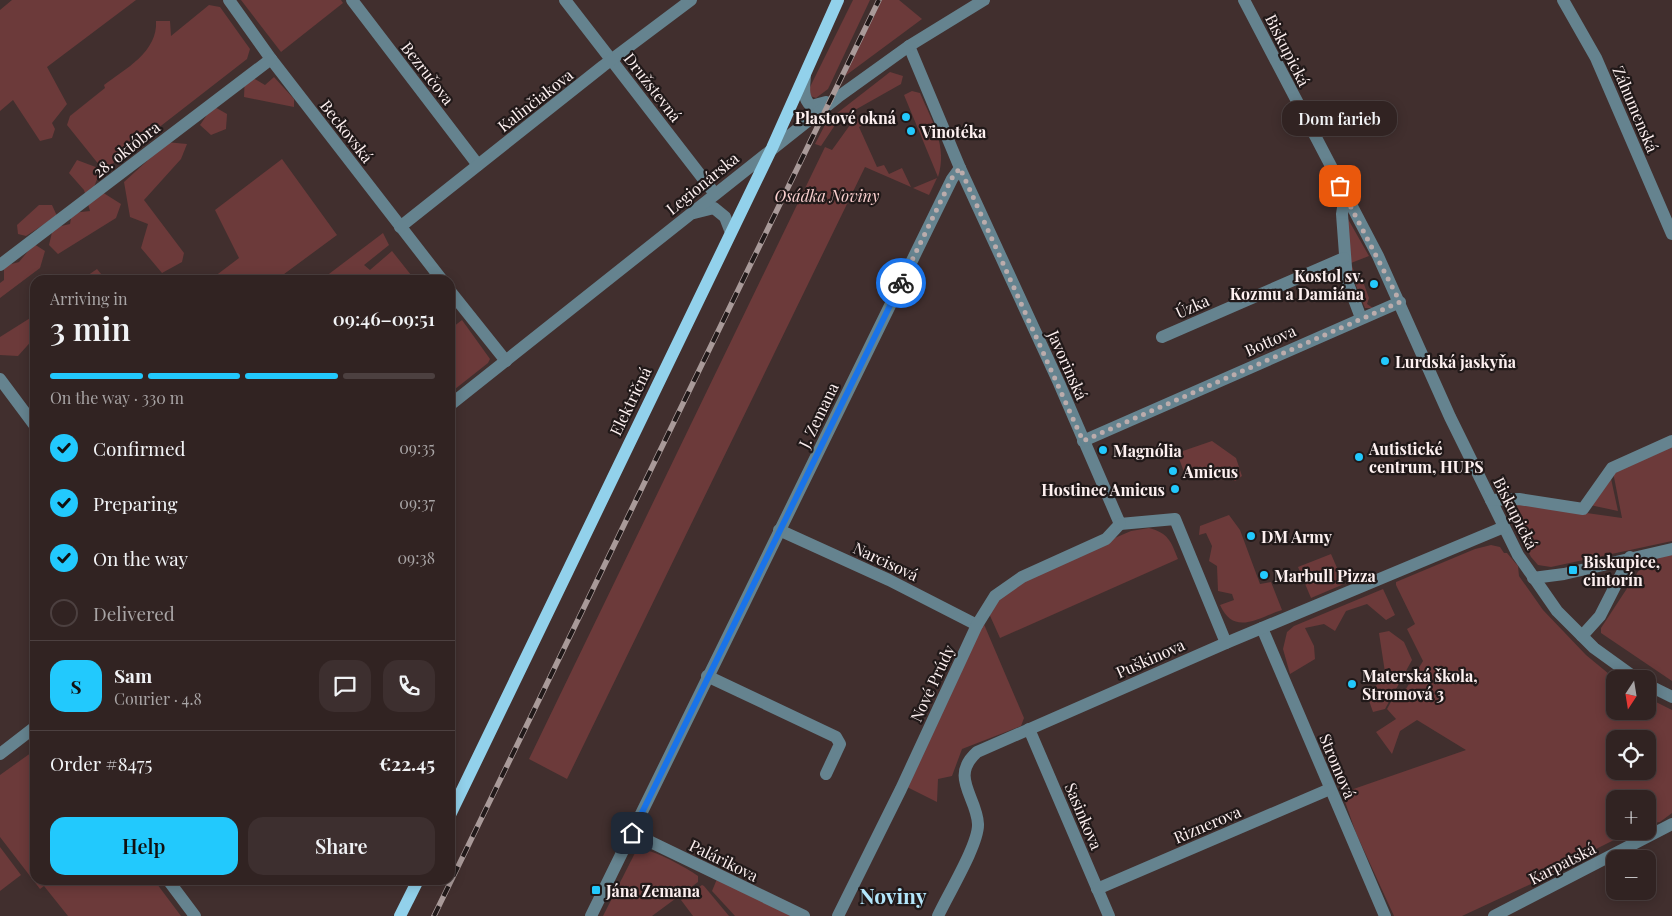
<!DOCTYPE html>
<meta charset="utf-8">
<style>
body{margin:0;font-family:"Playfair Display",serif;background:#3d2f2f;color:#f1f3f6;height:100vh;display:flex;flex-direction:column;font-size:19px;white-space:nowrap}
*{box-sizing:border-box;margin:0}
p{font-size:16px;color:#a8a4a5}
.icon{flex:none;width:28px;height:28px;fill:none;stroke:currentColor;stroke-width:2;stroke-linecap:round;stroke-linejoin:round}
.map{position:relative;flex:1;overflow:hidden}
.sheet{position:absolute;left:30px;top:275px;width:425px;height:610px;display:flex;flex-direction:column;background:#312322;border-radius:15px;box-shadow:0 2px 12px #0003,0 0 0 1px #4c4040}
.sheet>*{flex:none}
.needle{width:32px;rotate:192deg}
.controls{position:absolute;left:1606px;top:670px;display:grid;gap:10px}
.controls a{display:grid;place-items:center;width:50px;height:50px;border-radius:10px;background:#312322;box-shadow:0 2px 12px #0003,0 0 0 1px #4c4040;font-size:25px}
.pin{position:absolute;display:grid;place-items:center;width:42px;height:42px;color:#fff;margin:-21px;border-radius:10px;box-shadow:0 2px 8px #0006}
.courier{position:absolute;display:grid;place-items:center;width:50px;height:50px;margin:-25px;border:4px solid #1a73e8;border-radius:50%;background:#fff;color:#222;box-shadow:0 1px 6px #0007}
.bubble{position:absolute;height:35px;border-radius:15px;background:#312322;box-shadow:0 2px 12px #0003,0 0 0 1px #4c4040;font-size:16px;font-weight:600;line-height:35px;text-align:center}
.overview em{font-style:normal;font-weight:600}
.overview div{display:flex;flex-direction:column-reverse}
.overview{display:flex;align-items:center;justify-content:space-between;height:85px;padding:0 20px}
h1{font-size:32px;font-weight:600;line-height:38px}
.bar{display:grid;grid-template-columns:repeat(4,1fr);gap:8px 5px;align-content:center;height:60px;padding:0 20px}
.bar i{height:6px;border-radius:4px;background:#4c4040}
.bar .selected{background:#22c9fd}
.bar p{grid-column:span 4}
.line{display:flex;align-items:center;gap:12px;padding:0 20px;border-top:1px solid #4c4040}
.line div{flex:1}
.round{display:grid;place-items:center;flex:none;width:52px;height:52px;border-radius:15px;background:#3d2f2f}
ol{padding:0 20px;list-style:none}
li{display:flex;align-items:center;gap:15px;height:55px}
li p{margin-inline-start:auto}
li .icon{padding:5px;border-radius:50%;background:#22c9fd;color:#111;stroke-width:4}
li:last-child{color:#a8a4a5}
li i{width:28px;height:28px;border:2px solid #4c4040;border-radius:50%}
.button{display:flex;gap:10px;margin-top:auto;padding:10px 20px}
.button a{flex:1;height:58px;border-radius:15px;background:#22c9fd;color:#111;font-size:20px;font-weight:600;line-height:58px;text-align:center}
.button a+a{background:#3d2f2f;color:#f1f3f6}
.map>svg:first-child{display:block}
.green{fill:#6c3a3a;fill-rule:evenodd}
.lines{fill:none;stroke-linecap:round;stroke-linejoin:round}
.minor{stroke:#65838f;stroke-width:12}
.major{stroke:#92d1eb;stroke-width:12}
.rail-casing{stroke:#a99a99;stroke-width:5.5}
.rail{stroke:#211919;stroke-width:4;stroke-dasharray:11;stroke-linecap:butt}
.done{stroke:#bbacac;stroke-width:5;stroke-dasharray:0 9}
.route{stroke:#1a73e8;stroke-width:6}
.poi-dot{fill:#22c9fd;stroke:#211919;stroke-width:2}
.labels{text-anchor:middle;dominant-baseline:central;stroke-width:4.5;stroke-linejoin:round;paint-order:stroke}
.street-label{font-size:16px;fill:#fdf0f0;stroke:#211919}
.poi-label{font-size:16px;font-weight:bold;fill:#fdf0f0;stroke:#211919;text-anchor:start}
.park-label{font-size:16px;font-style:italic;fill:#fad0cf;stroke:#211919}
.district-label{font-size:21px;font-weight:bold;fill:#b3e6fb;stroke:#211919}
</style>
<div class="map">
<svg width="1672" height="916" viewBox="0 0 1672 916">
<rect width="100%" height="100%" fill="#412f2e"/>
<!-- green -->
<g class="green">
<path d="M12,0H136L47,67L67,104L52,123L55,129L52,138L40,141L13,100L0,111V10Z"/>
<path d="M241,0H341L343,3L281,52Z"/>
<path d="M853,0H870L828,89L816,98L810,96L809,89Z"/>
<path d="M882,0H899L922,19L845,76Z"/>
<path d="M209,5L220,7L250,49L247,59L108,167L100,166L67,125L70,116L105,88L104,85C125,69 158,52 156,21H170L171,36Z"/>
<path d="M890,72L903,76L901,84L839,119L821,146L815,144L827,121Z"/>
<path d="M245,73L265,85L274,77L294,99V107L244,97Z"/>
<path d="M912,91L920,93C932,121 948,147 938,177L904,95Z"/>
<path d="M213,106L227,114L226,129L211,135L200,125Z"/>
<path d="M863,114L867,123L859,127L877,167L884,165L889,174L902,168L911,187L865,167L567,779L529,759L825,147L832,150L850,125Z"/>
<path d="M155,141L187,144L181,159L144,200L184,253L182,262L162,273L141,248L148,224L130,217L124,182L147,161Z"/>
<path d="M282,159L337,235L276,280H210L239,258L215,210Z"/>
<path d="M77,160L101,169L94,187L121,204L116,218L58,254L49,245L53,228L70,224L72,213L90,211L84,190L69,173Z"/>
<path d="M937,178L929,195L913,188Z"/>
<path d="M39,205H52L57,216L26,236L18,234L17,225Z"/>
<path d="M1344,212L1369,256L1351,263L1356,277L1361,276L1369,298L1367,304L1373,308H1365L1347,263Z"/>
<path d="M383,233L389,245L364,265L370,270L392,251L415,280H321Z"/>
<path d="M34,244L45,251L40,268L0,298V283L4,280V266L19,262Z"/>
<path d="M97,269L106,280H81Z"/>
<path d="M35,315V337L18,356L0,355V337Z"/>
<path d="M462,320L490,359L488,363L450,393V324L453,327Z"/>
<path d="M1212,441L1236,458L1242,476L1235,481L1212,469L1187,480L1177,453Z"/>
<path d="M1672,445V541L1551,567L1538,565L1531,557L1502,501L1622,518L1613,472Z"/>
<path d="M1610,474L1618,511L1590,505Z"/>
<path d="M1229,515L1240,530L1260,584L1271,582L1282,610C1257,618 1234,636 1220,605L1234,600L1232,594L1218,591L1217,566L1209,561L1212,546L1206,533L1199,535L1200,526Z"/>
<path d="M1149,528C1168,533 1171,541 1178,559L1000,638L987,609L1012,582L1131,531Z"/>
<path d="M1491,545L1500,547L1504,553H1507L1518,566L1519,576L1543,610L1586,655L1615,679V711H1648V698L1672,710V813L1660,822L1648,824V799H1615V831H1632L1596,849L1587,858L1462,916H1394L1356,833L1342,793L1466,750L1417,720L1400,731L1392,754L1376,732L1396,719L1387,709L1392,700L1398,702L1423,661L1407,629L1415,624L1396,585V582L1475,549ZM1615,739H1648V771H1615Z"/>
<path d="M1331,554L1344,584L1311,598L1298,567Z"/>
<path d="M1672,554V681L1601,633V628L1647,558Z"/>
<path d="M1383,589L1395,615L1386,620L1367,604L1346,611L1335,631L1324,624L1305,628L1314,646L1315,659L1290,674L1283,649L1287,632L1294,626Z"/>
<path d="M983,622L1024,718L1021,726L962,749L952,776L938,779L937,802L907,787Z"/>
<path d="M1389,631L1404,642L1412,660L1385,709L1373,712L1366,692L1386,679L1379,633Z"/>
<path d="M35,750V880H154L181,916H68L44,886L40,889L0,837V775Z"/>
<path d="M0,847L21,875L0,891Z"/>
<path d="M637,849C652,848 685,867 698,876V882L652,916H603Z"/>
<path d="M717,879L794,916H735L712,891Z"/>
<path d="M702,885L704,886L729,916H693L681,900Z"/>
</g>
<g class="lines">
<!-- minor -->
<g class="minor">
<path d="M229,0L271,59L442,280"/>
<path d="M352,0L478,165"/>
<path d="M565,0L715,194"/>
<path d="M1244,0L1378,256L1450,417L1518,555L1557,611L1594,648L1637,679"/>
<path d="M1563,0L1596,58L1672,234"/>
<path d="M909,46L960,168L1059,383L1120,524L1175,519L1226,643"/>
<path d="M805,76C804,87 802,98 811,106L826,102"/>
<path d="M1349,203L1343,208L1342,214L1347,281L1361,318"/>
<path d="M694,213L714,208L725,217L730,230"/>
<path d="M400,227L603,66L691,0"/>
<path d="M0,265L271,59"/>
<path d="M450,291L506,361"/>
<path d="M1162,337L1344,258"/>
<path d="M0,379L35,426"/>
<path d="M450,405L838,97L909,46L984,0"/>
<path d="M1083,441L1400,302"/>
<path d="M1491,500L1519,499L1583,509L1612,468L1672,441"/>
<path d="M779,530L889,580L977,625"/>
<path d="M1533,578L1564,574L1672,549"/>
<path d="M1262,628L1385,916"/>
<path d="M1582,636L1600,616L1630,557"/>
<path d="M707,676L836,737L840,744L826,774"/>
<path d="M1648,685L1672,697"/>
<path d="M1029,729L1109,916"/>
<path d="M0,754L35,727"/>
<path d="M632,833L804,916"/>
<path d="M168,880L195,916"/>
<path d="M1097,889L1330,789"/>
<path d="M591,916L952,179L960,168"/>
<path d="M838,916L901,789L977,625L995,596L1022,577L1106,539L1120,524"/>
<path d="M938,916C947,896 979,844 978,824C977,797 949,777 977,752L1226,643L1504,527"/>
<path d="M1494,916L1672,824"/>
</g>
<!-- major -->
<g class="major">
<path d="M450,815L772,148L838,0"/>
<path d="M400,916L418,880"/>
</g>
<defs>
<path id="rail" d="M434,916L879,0"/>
</defs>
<!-- rail casing -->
<use href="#rail" class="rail-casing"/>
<!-- rail -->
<use href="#rail" class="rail"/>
</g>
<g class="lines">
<!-- done -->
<path class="done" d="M901,283L952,178L960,168L1083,441L1400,302L1340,186"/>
<!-- route -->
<path class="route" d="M632,833L901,283"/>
</g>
<!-- markers -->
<g class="poi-dot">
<circle cx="906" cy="117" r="5"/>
<circle cx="911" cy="131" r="5"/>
<circle cx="1374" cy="284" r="5"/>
<circle cx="1385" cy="361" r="5"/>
<circle cx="1103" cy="450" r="5"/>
<circle cx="1359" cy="457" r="5"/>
<circle cx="1173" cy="471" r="5"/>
<circle cx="1175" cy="489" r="5"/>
<circle cx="1251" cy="536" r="5"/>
<rect x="1568" y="565" width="10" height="10" rx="2.5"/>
<circle cx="1264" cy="575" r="5"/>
<circle cx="1352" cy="684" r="5"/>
<rect x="591" y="885" width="10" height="10" rx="2.5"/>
</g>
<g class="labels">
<!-- street labels -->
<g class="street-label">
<text transform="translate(1288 50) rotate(63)">Biskupická</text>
<text transform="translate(428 73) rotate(52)">Bezručova</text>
<text transform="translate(653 87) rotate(52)">Družstevná</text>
<text transform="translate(535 100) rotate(-38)">Kalinčiakova</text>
<text transform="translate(1636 109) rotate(67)">Záhumenská</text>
<text transform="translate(347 131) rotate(52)">Beckovská</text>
<text transform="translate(126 149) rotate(-38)">28. októbra</text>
<text transform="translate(702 183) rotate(-39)">Legionárska</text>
<text transform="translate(1192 306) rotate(-24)">Úzka</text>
<text transform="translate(1270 340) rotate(-24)">Bottova</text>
<text transform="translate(1068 365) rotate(66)">Javorinská</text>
<text transform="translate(630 401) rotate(-64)">Električná</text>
<text transform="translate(818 415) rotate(-64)">J. Zemana</text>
<text transform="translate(1516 513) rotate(63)">Biskupická</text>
<text transform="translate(886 561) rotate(25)">Narcisová</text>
<text transform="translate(1150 658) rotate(-24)">Puškinova</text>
<text transform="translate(932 683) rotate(-65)">Nové Prúdy</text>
<text transform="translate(1338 766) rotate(67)">Stromová</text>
<text transform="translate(1084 816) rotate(67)">Sasinkova</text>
<text transform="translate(1207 824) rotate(-23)">Riznerova</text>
<text transform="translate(724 860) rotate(26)">Palárikova</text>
<text transform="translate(1562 863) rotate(-27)">Karpatská</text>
</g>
<!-- poi labels -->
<g class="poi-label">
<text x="896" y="117" text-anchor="end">Plastové okná</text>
<text x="921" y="131">Vinotéka</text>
<text x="1364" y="275" text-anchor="end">Kostol sv.<tspan x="1364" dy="18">Kozmu a Damiána</tspan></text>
<text x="1395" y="361">Lurdská jaskyňa</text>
<text x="1369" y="448">Autistické<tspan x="1369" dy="18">centrum, HUPS</tspan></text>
<text x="1113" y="450">Magnólia</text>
<text x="1183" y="471">Amicus</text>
<text x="1165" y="489" text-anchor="end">Hostinec Amicus</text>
<text x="1261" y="536">DM Army</text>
<text x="1583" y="561">Biskupice,<tspan x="1583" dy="18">cintorín</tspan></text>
<text x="1274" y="575">Marbull Pizza</text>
<text x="1362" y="675">Materská škola,<tspan x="1362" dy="18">Stromová 3</tspan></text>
<text x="606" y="890">Jána Zemana</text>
</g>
<!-- park labels -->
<g class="park-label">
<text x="827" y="195">Osádka Noviny</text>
</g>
<!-- district labels -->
<g class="district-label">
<text x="893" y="895">Noviny</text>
</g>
</g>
</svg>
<div class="controls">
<a><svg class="needle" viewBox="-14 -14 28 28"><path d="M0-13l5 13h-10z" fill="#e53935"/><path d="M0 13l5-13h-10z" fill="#a8a4a5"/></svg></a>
<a><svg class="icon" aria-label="locate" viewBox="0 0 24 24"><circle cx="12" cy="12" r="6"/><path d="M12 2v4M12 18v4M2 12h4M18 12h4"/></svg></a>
<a>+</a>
<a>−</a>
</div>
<div class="pin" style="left:1340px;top:186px;background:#ea580c"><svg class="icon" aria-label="bag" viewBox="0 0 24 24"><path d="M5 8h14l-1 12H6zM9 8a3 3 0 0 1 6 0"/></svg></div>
<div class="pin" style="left:632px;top:833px;background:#1f2937"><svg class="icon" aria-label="home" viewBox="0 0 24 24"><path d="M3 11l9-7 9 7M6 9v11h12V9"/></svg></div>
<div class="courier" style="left:901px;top:283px"><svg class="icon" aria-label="bike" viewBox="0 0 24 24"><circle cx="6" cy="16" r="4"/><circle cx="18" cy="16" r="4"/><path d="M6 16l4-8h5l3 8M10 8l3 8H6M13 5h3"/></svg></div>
<div class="bubble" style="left:1282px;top:101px;width:115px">Dom farieb</div>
<section class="sheet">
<div class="overview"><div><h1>3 min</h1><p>Arriving in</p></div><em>09:46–09:51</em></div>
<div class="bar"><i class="selected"></i><i class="selected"></i><i class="selected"></i><i></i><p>On the way · 330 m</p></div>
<ol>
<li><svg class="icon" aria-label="check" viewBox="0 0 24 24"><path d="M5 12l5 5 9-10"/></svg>Confirmed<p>09:35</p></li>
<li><svg class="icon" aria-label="check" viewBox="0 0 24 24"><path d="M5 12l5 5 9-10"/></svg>Preparing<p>09:37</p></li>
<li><svg class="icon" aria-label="check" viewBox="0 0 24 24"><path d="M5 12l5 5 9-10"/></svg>On the way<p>09:38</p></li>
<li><i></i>Delivered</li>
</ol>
<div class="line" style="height:90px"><b class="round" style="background:#22c9fd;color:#111">S</b><div><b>Sam</b><p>Courier · 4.8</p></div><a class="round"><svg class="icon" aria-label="chat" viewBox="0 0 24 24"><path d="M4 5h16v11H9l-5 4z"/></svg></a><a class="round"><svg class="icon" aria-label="phone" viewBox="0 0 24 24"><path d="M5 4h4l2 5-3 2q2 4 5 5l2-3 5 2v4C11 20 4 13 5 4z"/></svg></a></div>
<div class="line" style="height:65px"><div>Order #8475</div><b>€22.45</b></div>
<div class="button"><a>Help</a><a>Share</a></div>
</section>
</div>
